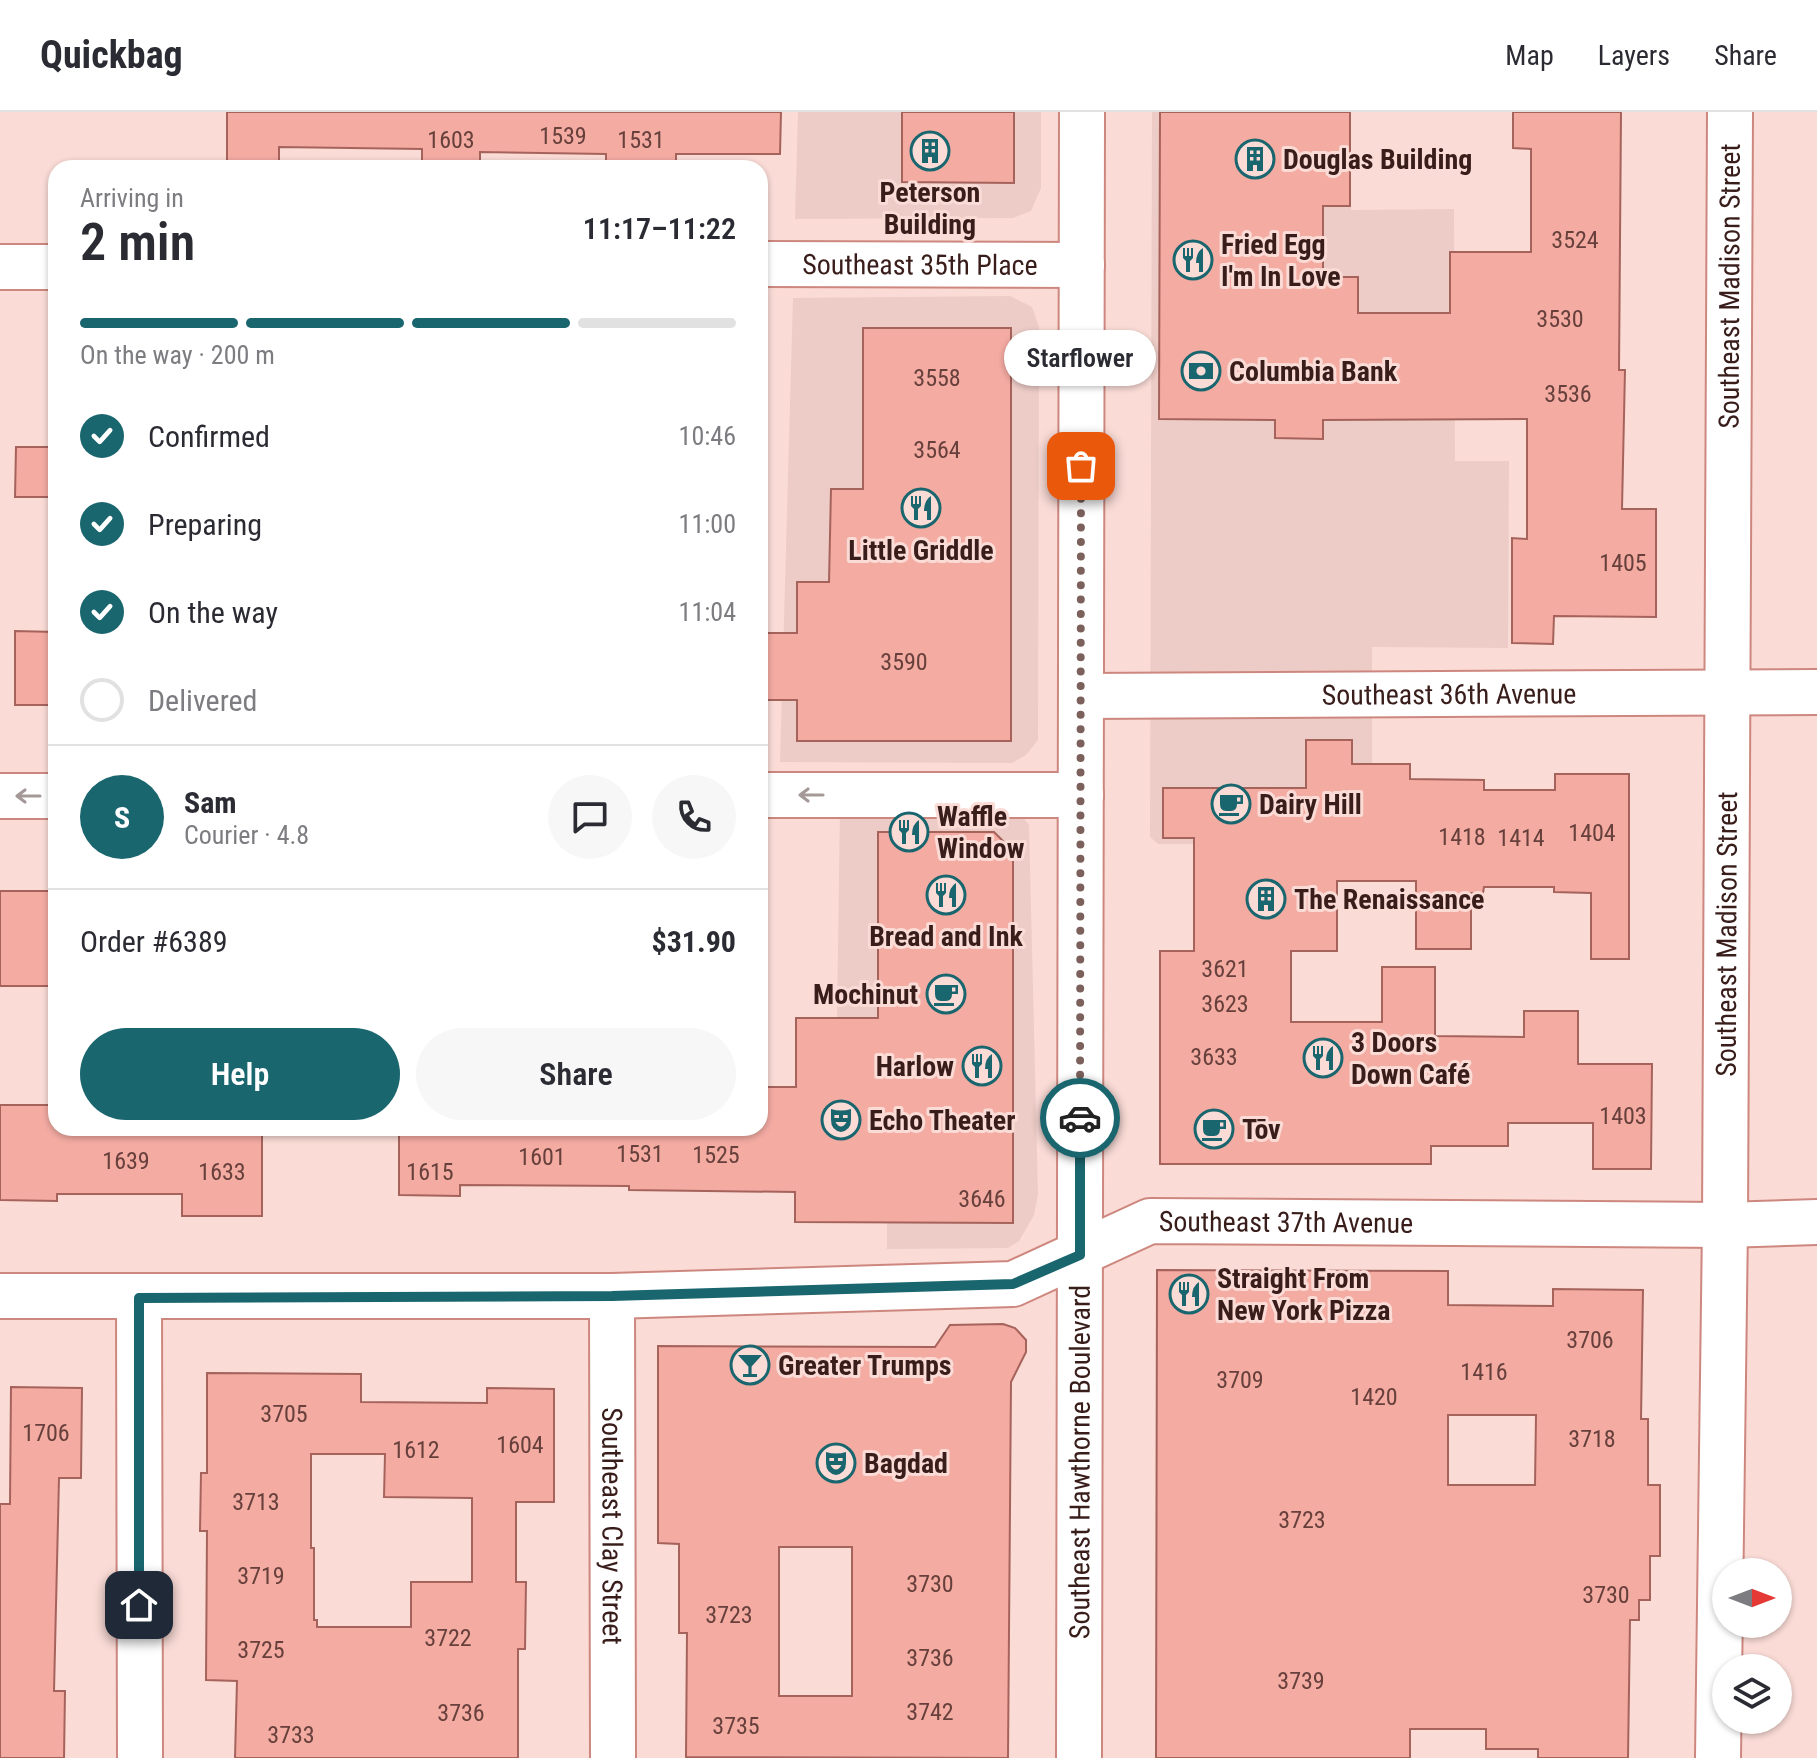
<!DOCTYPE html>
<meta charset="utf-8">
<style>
body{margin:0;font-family:"Roboto Condensed",sans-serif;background:#f7f7f7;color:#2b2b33;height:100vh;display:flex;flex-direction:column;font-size:30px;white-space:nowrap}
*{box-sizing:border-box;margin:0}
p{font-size:26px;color:#7c7c81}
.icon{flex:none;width:44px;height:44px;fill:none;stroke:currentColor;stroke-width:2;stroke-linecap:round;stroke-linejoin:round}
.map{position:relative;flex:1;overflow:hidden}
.details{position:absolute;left:48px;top:48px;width:720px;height:976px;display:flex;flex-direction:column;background:#fff;border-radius:24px;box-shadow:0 2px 6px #0004}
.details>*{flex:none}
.needle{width:52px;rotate:90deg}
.fabs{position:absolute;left:1712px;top:1446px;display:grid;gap:16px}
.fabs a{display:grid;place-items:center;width:80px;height:80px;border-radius:50%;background:#fff;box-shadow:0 2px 6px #0004;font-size:40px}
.pin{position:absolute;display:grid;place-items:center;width:68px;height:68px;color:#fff;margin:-34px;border-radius:16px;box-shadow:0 4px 12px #0006}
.courier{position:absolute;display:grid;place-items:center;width:80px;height:80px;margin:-40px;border:6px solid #1a666f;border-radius:50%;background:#fff;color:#222;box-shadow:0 2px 10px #0007}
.bubble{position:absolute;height:56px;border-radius:28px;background:#fff;box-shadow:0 2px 6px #0004;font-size:26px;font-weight:600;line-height:56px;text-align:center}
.overview em{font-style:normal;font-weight:600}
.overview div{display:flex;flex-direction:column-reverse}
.overview{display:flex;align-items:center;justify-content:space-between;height:136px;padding:0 32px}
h1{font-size:52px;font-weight:600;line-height:60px}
.bar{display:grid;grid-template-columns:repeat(4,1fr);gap:12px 8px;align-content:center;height:96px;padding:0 32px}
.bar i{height:10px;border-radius:6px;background:#e1e1e2}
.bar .active{background:#1a666f}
.bar p{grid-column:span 4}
.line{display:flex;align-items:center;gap:20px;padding:0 32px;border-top:2px solid #e1e1e2}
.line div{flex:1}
.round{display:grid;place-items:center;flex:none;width:84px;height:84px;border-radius:42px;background:#f7f7f7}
ol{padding:0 32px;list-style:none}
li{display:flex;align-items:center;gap:24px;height:88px}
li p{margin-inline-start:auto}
li .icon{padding:8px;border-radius:50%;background:#1a666f;color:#fff;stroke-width:4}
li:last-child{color:#7c7c81}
li i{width:44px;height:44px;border:4px solid #e1e1e2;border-radius:50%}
.button{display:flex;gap:16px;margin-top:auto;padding:16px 32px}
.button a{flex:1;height:92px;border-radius:48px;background:#1a666f;color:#fff;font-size:32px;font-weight:600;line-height:92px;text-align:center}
.button a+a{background:#f7f7f7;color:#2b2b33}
header{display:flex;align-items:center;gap:48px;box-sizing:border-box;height:112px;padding:0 40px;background:#fff;border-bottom:2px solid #e1e1e2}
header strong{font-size:38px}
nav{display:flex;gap:44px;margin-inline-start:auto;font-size:28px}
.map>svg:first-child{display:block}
.built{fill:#edccc7}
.building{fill:#f3aba2;stroke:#a6635c;stroke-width:2;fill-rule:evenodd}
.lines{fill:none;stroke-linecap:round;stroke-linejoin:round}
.minor-casing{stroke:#cd877e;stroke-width:48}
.major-casing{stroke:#cd877e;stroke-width:48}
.minor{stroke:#fff;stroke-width:44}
.major{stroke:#fff;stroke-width:44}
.oneway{stroke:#a59998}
.done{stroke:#7c605c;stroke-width:8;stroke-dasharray:0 14.4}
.route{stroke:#1a666f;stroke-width:10}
.labels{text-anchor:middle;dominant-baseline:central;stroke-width:6;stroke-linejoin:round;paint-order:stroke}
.number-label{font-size:24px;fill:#67403c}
.poi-label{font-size:28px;font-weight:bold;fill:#381d1a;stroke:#fadbd6;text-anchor:start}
.street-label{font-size:28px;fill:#381d1a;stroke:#fadbd6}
</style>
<header>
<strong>Quickbag</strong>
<nav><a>Map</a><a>Layers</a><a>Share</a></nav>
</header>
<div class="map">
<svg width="1817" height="1646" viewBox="0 0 1817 1646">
<rect width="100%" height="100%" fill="#fadbd6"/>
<!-- built -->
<g class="built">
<path d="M798,0H1041V76L1031,99L1013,106L795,107Z"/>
<path d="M1152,0H1351V98L1454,97L1455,349H1509L1508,536L1372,535V732H1158L1150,725Z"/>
<path d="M1010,184L1032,195L1039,215L1038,628L1026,643L1012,651L780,650L793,186Z"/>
<path d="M840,696L1020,702L1029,713L1038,1082L1034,1103L1019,1129L1008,1136L887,1137V907L837,906Z"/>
</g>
<!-- building -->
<g class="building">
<path d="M227,0H781L780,42H676V56H606V42L480,40V56H422V37L279,35V50H227Z"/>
<path d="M902,0H1014V71L902,70Z"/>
<path d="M1160,0H1350V94H1323V165H1358V201H1450V140H1531V37L1513,36V0H1621L1619,258H1625L1622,397H1656V505L1554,504L1553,532L1512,531V426L1527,427V307L1323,308V327L1275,326V308L1159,307Z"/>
<path d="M863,216H1011V629H797V588H760V521H797V470H829L831,377H863Z"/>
<path d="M16,335H56V385H15Z"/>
<path d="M15,519L56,520V593H15Z"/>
<path d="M1306,628H1352V652H1410V667L1484,668V678H1555V662H1629V847H1591V781L1554,780V775H1484L1483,781H1471V837H1416V769H1337V839H1291V910H1382V855H1435V924L1524,925V899H1578V952H1652L1651,1057H1593V1011H1508V1034H1431V1052H1160V839H1194V726H1163V676H1306Z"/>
<path d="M878,720H994L1013,739V1111L795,1110V1080L629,1078V1074L460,1073V1084L399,1083V1016H760V975H796V906H878Z"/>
<rect x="0" y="779" width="56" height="95"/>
<path d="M0,993H56V1016H262V1104H182V1082H57V1089L0,1088Z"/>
<path d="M1157,1158L1448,1159V1193L1553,1194V1177L1643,1178L1641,1307H1648V1373H1660V1444H1650V1488H1639V1508H1630L1628,1646H1538V1637H1486V1617H1410V1646H1156ZM1448,1303H1536L1535,1373H1448Z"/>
<path d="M1003,1212L1015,1216L1026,1228V1240L1011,1270L1008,1646L686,1645L687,1521H679V1432L658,1431V1234L935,1235L950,1213ZM779,1435H852V1584H779Z"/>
<path d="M207,1261L361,1262V1290L487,1291V1276L554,1277V1390H516V1470H526L525,1537H518V1646H235L237,1569L206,1568L207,1419H200L201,1361H207ZM311,1342H385L384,1385L472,1386V1470H411V1515H317V1508H314V1436H311Z"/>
<path d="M11,1275L82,1276L81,1366H59L54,1579H65L64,1646H0V1392H10Z"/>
</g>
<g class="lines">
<defs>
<g id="minor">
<path id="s1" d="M760,152L1082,153"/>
<path d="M0,155H56"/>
<path id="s2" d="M1081,584L1817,580"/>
<path d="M760,683H1081"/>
<path d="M0,684H56"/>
<path id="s3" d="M0,1184H612L1013,1172L1150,1109L1725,1113L1817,1110"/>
<path id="s4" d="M612,1184L613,1646"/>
<path d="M139,1186L140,1646"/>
<path id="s5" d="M1718,1646L1725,1113L1730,0"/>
</g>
<g id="major">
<path id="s6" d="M1079,1646L1082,0"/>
</g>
</defs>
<!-- minor casing -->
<use href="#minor" class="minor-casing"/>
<!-- major casing -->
<use href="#major" class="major-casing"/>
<!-- minor -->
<use href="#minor" class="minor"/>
<!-- major -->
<use href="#major" class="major"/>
</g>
<!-- one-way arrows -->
<defs><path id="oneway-shaft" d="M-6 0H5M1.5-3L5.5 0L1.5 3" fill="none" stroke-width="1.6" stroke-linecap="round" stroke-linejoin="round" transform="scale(2)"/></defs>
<g class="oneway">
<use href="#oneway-shaft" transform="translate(811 683) rotate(180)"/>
<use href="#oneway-shaft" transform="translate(28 684) rotate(180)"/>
</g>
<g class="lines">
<!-- done -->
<path class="done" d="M1080,1006L1081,354"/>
<!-- route -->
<path class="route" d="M139,1493V1186L612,1184L1013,1172L1080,1143V1006"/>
</g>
<!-- icons -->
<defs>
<symbol id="building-ring" viewBox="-11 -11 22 22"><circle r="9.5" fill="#fadbd6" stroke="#1a666f" stroke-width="1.5"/><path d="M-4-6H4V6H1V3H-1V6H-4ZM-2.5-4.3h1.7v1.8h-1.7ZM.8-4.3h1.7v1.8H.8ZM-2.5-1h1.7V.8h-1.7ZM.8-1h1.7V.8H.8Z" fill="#1a666f"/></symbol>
<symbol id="restaurant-ring" viewBox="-11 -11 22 22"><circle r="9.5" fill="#fadbd6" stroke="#1a666f" stroke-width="1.5"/><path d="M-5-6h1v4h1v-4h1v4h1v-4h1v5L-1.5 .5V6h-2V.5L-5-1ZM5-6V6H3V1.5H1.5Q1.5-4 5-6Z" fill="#1a666f"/></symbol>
<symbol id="bank-ring" viewBox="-11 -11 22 22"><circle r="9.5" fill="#fadbd6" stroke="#1a666f" stroke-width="1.5"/><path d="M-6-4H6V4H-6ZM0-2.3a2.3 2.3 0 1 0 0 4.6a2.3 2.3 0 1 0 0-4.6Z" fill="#1a666f"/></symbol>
<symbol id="cafe-ring" viewBox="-11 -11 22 22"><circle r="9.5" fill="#fadbd6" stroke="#1a666f" stroke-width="1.5"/><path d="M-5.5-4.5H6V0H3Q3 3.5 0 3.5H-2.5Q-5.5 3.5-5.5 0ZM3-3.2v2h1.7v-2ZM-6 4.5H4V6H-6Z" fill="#1a666f"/></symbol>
<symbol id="theatre-ring" viewBox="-11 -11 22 22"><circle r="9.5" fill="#fadbd6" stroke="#1a666f" stroke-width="1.5"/><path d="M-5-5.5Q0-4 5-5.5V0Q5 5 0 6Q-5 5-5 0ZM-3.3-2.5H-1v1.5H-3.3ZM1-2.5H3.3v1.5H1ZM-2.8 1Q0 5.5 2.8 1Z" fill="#1a666f"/></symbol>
<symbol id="bar-ring" viewBox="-11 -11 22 22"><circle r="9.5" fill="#fadbd6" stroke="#1a666f" stroke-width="1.5"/><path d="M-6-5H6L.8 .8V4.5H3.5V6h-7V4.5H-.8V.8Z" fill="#1a666f"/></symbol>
</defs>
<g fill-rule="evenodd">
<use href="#building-ring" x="908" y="17" width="44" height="44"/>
<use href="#building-ring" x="1233" y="25" width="44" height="44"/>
<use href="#restaurant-ring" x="1171" y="126" width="44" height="44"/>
<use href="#bank-ring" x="1179" y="237" width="44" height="44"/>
<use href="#restaurant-ring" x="899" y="374" width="44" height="44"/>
<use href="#cafe-ring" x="1209" y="670" width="44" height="44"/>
<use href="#restaurant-ring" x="887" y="698" width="44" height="44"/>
<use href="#restaurant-ring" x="924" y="761" width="44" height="44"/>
<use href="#building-ring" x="1244" y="765" width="44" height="44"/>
<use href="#cafe-ring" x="924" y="860" width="44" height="44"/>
<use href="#restaurant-ring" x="1301" y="924" width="44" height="44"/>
<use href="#restaurant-ring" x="960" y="932" width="44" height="44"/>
<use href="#theatre-ring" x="819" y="986" width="44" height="44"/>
<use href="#cafe-ring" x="1192" y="995" width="44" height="44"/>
<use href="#restaurant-ring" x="1167" y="1160" width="44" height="44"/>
<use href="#bar-ring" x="728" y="1231" width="44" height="44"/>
<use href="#theatre-ring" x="814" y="1329" width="44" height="44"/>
</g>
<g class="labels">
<!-- number labels -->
<g class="number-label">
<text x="563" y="24">1539</text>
<text x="451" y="28">1603</text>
<text x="641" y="28">1531</text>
<text x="1575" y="128">3524</text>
<text x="1560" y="207">3530</text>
<text x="937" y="266">3558</text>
<text x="1568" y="282">3536</text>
<text x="937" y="338">3564</text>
<text x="1623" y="451">1405</text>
<text x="904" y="550">3590</text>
<text x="1592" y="721">1404</text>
<text x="1462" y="725">1418</text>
<text x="1521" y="726">1414</text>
<text x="1225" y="857">3621</text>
<text x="1225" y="892">3623</text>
<text x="1214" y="945">3633</text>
<text x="1623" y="1004">1403</text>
<text x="640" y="1042">1531</text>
<text x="716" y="1043">1525</text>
<text x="542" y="1045">1601</text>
<text x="126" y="1049">1639</text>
<text x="222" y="1060">1633</text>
<text x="430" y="1060">1615</text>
<text x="982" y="1087">3646</text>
<text x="1590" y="1228">3706</text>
<text x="1484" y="1260">1416</text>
<text x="1240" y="1268">3709</text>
<text x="1374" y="1285">1420</text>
<text x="284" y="1302">3705</text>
<text x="46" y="1321">1706</text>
<text x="1592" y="1327">3718</text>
<text x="520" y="1333">1604</text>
<text x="416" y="1338">1612</text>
<text x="256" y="1390">3713</text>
<text x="1302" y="1408">3723</text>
<text x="261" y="1464">3719</text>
<text x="930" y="1472">3730</text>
<text x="1606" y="1483">3730</text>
<text x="729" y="1503">3723</text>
<text x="448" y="1526">3722</text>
<text x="261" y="1538">3725</text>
<text x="930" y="1546">3736</text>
<text x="1301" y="1569">3739</text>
<text x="930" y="1600">3742</text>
<text x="461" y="1601">3736</text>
<text x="736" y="1614">3735</text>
<text x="291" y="1623">3733</text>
</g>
<!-- poi labels -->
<g class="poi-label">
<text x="1283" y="47">Douglas Building</text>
<text x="930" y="80" text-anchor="middle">Peterson<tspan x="930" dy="32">Building</tspan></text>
<text x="1221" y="132">Fried Egg<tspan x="1221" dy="32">I'm In Love</tspan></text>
<text x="1229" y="259">Columbia Bank</text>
<text x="921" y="438" text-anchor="middle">Little Griddle</text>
<text x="1259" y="692">Dairy Hill</text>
<text x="937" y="704">Waffle<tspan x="937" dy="32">Window</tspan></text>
<text x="1294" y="787">The Renaissance</text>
<text x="946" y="824" text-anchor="middle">Bread and Ink</text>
<text x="918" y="882" text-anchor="end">Mochinut</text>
<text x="1351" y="930">3 Doors<tspan x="1351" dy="32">Down Café</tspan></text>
<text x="954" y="954" text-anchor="end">Harlow</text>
<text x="869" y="1008">Echo Theater</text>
<text x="1242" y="1017">Tōv</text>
<text x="1217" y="1166">Straight From<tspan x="1217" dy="32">New York Pizza</tspan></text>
<text x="778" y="1253">Greater Trumps</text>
<text x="864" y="1351">Bagdad</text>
</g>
<!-- street labels -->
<g class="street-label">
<text stroke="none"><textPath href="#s1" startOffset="160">Southeast 35th Place</textPath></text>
<text stroke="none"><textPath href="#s5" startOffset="1472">Southeast Madison Street</textPath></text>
<text stroke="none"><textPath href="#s2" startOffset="368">Southeast 36th Avenue</textPath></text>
<text stroke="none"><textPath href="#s5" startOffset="824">Southeast Madison Street</textPath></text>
<text stroke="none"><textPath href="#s3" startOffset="1300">Southeast 37th Avenue</textPath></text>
<text stroke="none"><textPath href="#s6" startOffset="296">Southeast Hawthorne Boulevard</textPath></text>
<text stroke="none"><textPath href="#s4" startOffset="230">Southeast Clay Street</textPath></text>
</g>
</g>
</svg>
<div class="fabs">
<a><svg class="needle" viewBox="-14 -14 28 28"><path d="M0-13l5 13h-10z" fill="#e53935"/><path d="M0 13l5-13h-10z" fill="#7c7c81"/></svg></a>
<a><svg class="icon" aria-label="layers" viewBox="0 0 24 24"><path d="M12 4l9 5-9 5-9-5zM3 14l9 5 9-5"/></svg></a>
</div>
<div class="pin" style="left:1081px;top:354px;background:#ea580c"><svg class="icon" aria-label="bag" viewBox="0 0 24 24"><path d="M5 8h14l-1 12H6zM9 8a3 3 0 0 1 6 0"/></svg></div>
<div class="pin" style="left:139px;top:1493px;background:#1f2937"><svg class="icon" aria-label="home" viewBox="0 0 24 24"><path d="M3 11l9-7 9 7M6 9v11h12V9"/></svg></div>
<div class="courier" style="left:1080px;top:1006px"><svg class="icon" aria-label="car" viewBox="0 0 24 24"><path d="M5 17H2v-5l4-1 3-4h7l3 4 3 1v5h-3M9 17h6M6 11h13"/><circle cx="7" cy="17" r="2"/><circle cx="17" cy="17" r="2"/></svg></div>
<div class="bubble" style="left:1004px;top:218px;width:152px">Starflower</div>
<section class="details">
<div class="overview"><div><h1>2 min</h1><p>Arriving in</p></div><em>11:17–11:22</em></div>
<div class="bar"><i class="active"></i><i class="active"></i><i class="active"></i><i></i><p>On the way · 200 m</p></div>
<ol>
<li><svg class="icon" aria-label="check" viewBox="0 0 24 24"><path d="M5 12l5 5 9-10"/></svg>Confirmed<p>10:46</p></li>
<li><svg class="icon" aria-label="check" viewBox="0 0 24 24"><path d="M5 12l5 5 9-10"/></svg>Preparing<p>11:00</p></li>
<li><svg class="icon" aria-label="check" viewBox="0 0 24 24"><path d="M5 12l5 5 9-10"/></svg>On the way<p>11:04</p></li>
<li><i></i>Delivered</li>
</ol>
<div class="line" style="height:144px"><b class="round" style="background:#1a666f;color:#fff">S</b><div><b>Sam</b><p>Courier · 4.8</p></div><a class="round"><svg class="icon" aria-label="chat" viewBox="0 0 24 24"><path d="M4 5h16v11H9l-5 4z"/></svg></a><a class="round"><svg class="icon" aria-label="phone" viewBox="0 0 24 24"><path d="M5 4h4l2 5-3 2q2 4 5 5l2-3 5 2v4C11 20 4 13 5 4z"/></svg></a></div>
<div class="line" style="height:104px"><div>Order #6389</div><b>$31.90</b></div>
<div class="button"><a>Help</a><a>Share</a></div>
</section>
</div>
